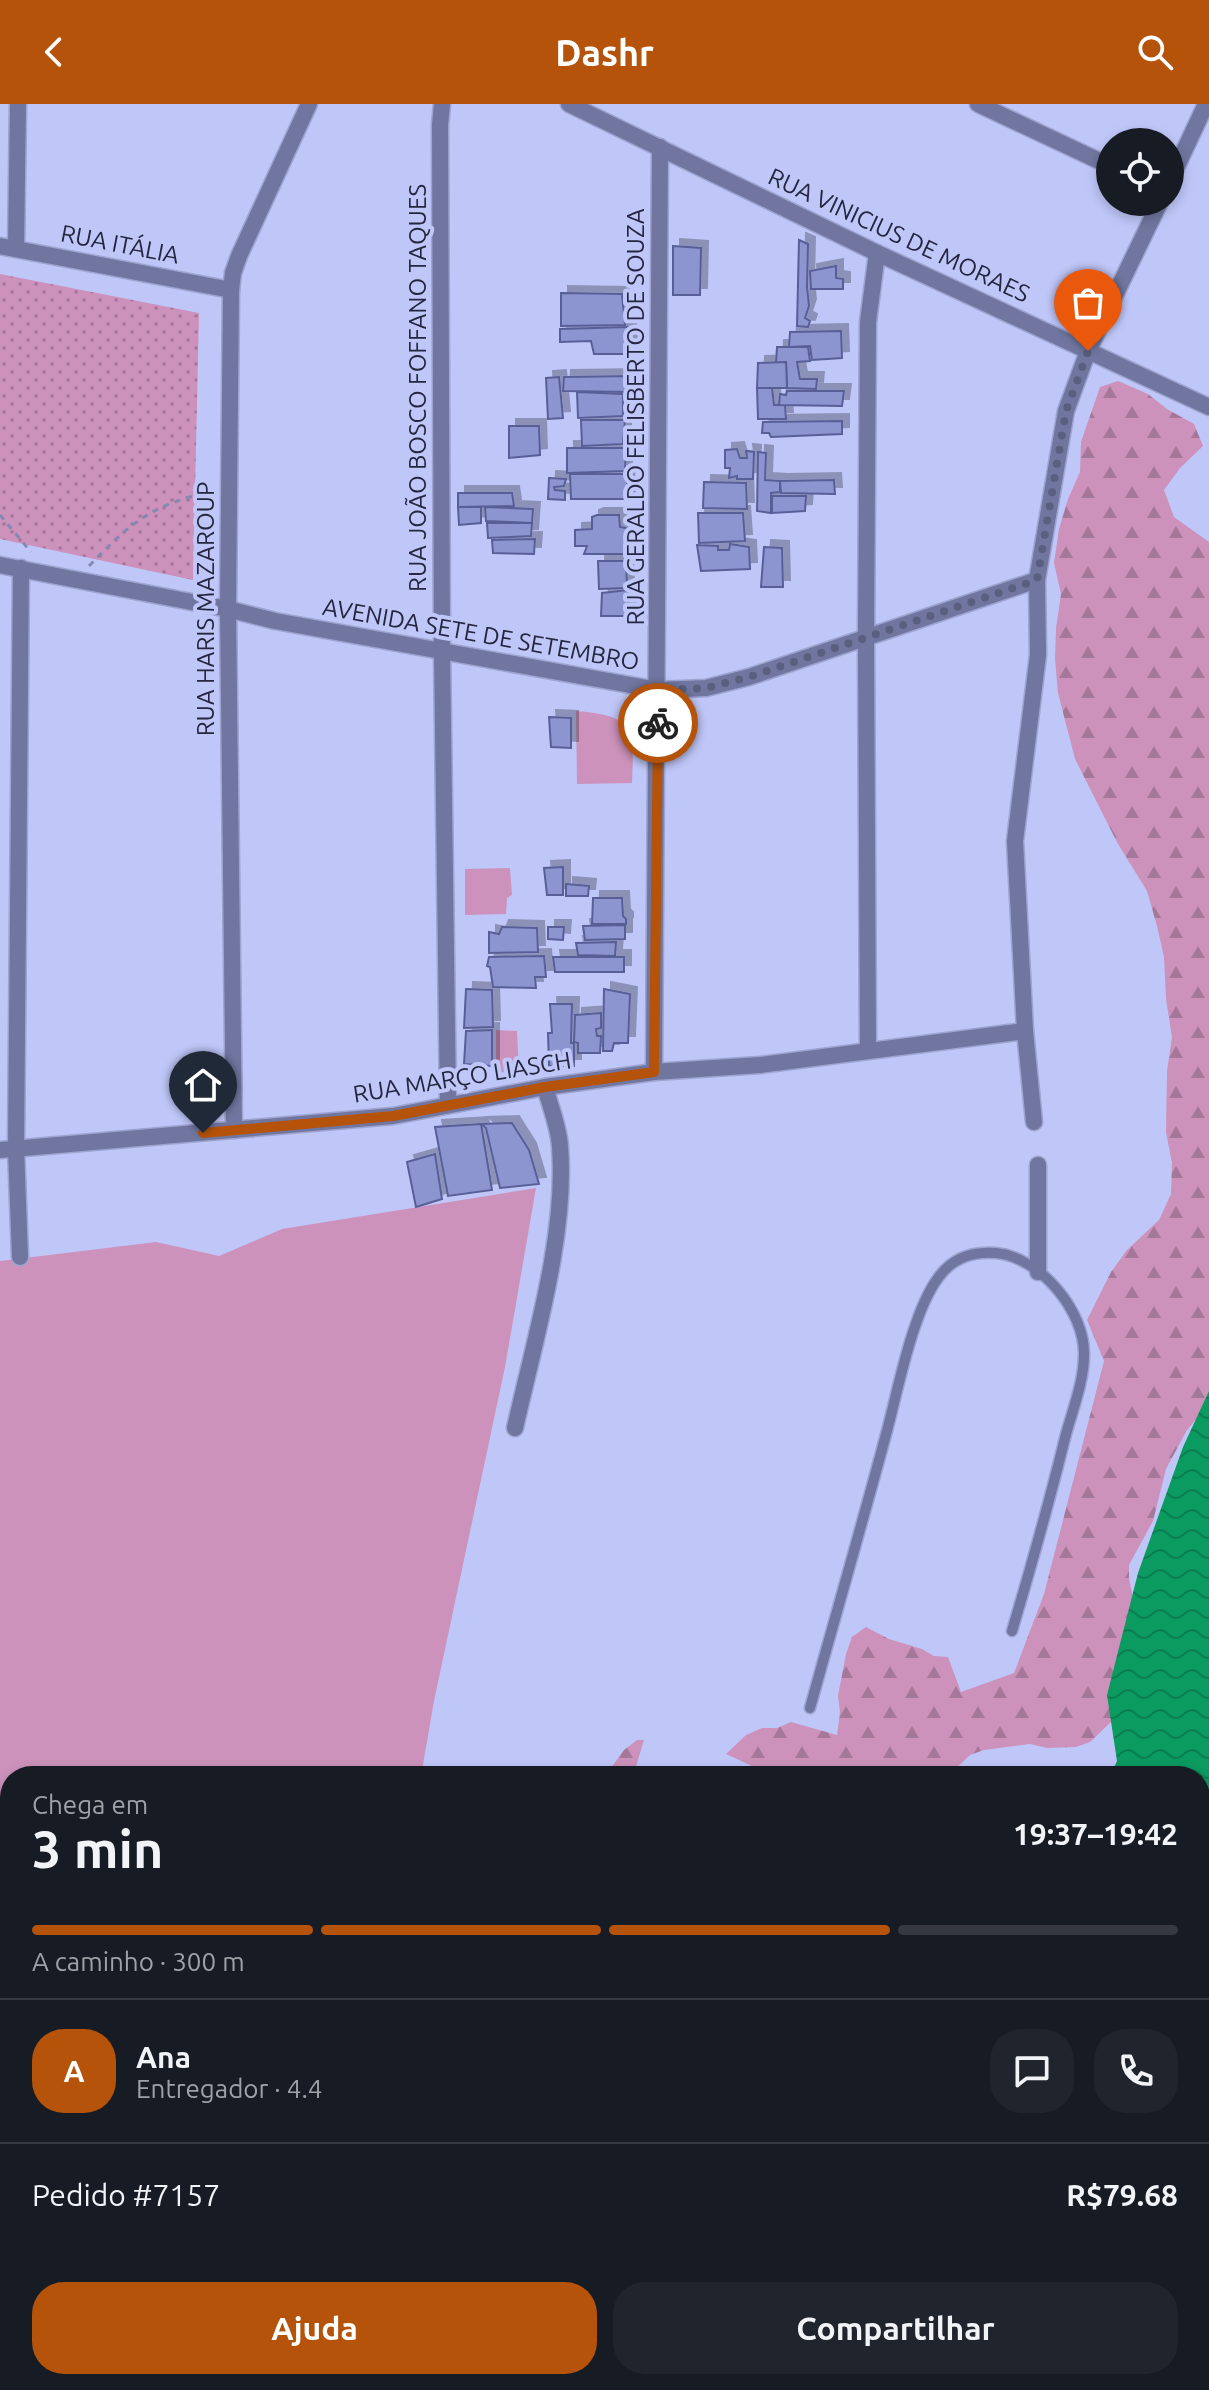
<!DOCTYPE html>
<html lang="pt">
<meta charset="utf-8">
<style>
body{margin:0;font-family:Ubuntu,sans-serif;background:#20242c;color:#f1f3f6;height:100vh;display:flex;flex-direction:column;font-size:30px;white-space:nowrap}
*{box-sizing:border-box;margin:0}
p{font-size:26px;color:#9ea1a6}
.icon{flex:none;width:44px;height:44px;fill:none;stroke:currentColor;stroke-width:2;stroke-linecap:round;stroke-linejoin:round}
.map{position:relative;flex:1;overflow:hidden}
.side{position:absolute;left:0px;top:1662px;width:1210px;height:624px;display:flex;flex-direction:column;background:#171b24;border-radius:32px 32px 0 0;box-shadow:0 4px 12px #0003}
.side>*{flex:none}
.controls{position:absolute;left:1096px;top:24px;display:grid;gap:16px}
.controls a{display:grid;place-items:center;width:88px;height:88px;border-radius:50%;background:#171b24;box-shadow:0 4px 12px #0003;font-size:40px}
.pin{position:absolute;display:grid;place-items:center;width:68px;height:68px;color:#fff;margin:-82px -34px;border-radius:50% 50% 50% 0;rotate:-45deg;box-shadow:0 0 8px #0007}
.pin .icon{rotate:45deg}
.courier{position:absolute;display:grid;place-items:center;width:80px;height:80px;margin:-40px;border:6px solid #b45309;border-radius:50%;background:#fff;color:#222;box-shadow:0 2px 10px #0007}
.head em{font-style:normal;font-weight:700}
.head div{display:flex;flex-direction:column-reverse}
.head{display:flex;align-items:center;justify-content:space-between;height:136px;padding:0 32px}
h1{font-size:52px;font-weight:700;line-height:60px}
.bar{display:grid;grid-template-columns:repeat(4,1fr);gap:12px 8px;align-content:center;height:96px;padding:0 32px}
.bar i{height:10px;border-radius:6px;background:#363941}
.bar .selected{background:#b45309}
.bar p{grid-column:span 4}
.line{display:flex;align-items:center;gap:20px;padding:0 32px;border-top:2px solid #363941}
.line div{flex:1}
.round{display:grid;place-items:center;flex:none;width:84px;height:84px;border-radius:32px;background:#20242c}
.action{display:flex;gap:16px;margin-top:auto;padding:16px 32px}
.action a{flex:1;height:92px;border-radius:32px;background:#b45309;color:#fff;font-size:32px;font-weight:700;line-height:92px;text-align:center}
.action a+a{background:#20242c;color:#f1f3f6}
header{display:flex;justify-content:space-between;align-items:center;height:104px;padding:0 32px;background:#b45309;color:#fff;font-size:36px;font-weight:700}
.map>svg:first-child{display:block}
.grass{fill:#cc92bb}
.forest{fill:url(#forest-firs)}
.park{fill:url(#park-dots)}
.water{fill:url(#water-waves)}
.building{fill:#8d95d1;stroke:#595f97;stroke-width:2;filter:url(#shadow)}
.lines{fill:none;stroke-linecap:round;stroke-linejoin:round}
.service-casing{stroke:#9da4d0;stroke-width:13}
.minor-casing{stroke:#9da4d0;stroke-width:19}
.tertiary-casing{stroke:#9da4d0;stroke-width:19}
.path{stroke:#8389b0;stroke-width:3;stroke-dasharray:6 6;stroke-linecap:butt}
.service{stroke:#70769f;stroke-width:10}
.minor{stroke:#70769f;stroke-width:16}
.tertiary{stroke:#70769f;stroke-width:16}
.done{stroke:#5a5f80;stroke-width:8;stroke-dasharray:0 14.4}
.route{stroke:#b45309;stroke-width:10}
.labels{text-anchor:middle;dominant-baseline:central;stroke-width:8;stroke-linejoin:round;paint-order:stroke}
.street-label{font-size:24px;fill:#24273f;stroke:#bfc7f9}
</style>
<header><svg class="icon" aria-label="back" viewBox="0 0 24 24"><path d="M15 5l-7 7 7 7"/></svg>Dashr<svg class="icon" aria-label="search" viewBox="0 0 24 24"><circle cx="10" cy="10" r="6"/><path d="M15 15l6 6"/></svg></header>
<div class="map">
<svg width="1209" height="2286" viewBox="0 0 1209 2286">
<defs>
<pattern id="forest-firs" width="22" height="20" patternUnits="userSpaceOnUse" patternTransform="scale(2)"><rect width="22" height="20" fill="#cc92bb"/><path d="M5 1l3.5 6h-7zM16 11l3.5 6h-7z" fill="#a57799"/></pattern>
<pattern id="park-dots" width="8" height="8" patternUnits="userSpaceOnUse" patternTransform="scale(2)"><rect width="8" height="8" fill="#cc92bb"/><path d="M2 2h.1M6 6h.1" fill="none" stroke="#a57799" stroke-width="1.8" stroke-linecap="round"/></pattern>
<pattern id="water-waves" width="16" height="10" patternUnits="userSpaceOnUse" patternTransform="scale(2)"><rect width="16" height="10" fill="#0b9a60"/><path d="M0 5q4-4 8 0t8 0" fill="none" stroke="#0b7e51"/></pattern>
<filter id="shadow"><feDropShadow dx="7" dy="-7" stdDeviation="0" flood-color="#0004"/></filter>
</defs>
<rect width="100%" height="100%" fill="#bfc7f9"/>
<!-- grass -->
<g class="grass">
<path d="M576,607C637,612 634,625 632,679L577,680Z"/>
<path d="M510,764L512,791L507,794L506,810L465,811V765Z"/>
<path d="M496,926L517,927L519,967L496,969Z"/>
<path d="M536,1084L505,1263L434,1597L421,1672H10V2259L0,2260V1157L156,1138L219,1152L282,1125Z"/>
<path d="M60,2276H318L316,2286H62Z"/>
</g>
<!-- forest -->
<g class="forest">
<path d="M1118,277L1148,290L1167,305L1194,320L1203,342L1180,364L1164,386L1174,413L1209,438V1300L1187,1326L1166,1365L1153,1417L1129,1461V1475L1133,1493L1119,1608L1110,1619L1090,1638L1076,1643L1047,1644L1030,1640L984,1646L970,1651L948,1672H764L750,1661L726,1650L746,1631L762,1624H777L791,1618L837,1631L840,1608L838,1592L846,1550L852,1533L866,1523L889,1535L922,1545L934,1552L948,1553L961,1588L1014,1569L1044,1490L1104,1257L1087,1216L1111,1168L1127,1146L1159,1116L1171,1090L1172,1059L1166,1028L1167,967L1172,933L1166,895L1164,853L1157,822L1147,787L1118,740L1075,655L1058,589L1055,555L1056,524L1061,490L1054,459L1059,425L1068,395L1080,368L1081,338L1100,283Z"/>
<path d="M637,1636H644L635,1666L636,1672H605L624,1646Z"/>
</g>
<!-- park -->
<g class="park">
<path d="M0,170L199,209L193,476L0,435Z"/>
<path d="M574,2276H916L918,2286H521Z"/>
</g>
<!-- water -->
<path class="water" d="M1209,1287V2286H796L826,2276H1200V1672H1110L1117,1657L1107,1591L1138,1469L1183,1343Z"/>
<!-- building -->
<g class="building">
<path d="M799,136L808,140L807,183L809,202L805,214L810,217L808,223L797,222Z"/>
<path d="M673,142L701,144L700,191H673Z"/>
<path d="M836,162V174L843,175V185H811L810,167Z"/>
<path d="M561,189L622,190L625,221L561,222Z"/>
<path d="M629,223L630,250H594L591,237L560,238V225Z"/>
<path d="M841,227L842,254L812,256L810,242L789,243L790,228Z"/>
<path d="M777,243H808L810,257L797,258L800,275H817L816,285L787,284L786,258L776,259Z"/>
<path d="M786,258L787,284H757L758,259Z"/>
<path d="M632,272L630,288L563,287L564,273Z"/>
<path d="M559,273L563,314L548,315L546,274Z"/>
<path d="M757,284H772L774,301H785L786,315H758Z"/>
<path d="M787,287H844L842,302L779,301L780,290L786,291Z"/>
<path d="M577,288L623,290V312L578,314Z"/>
<path d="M581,316H625L623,340L582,342Z"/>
<path d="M842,317V330L771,333L769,329H762L763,318Z"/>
<path d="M509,322H539L540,351L509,354Z"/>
<path d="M567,344H626L625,367L567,369Z"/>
<path d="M737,345L740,354H747L746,347L754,348L753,375H737V372L729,374L730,364H725V346Z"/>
<path d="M758,348L766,349L765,376L780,377V388L771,389V409L757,407Z"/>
<path d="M570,370H627L628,395H571Z"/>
<path d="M549,374L566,375L564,382L554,383L555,386L565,387V396L548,395Z"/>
<path d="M834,376L835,390L781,389L780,377Z"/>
<path d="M704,378L746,379L747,405L703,404Z"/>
<path d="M458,389H512L514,402L458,403Z"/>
<path d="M772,392H806L805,407L772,409Z"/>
<path d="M458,403H481V419L459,421Z"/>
<path d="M485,403L533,405L532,419L486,417Z"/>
<path d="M698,409H743L745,437L699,439Z"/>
<path d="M597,411H619L620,423L631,425L632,450H584L587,442H575V426L592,425V413Z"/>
<path d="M487,419H532L531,432L488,434Z"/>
<path d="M535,435L534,450L493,449L492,436Z"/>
<path d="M730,440L749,443L750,465L701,467L697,441L718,442V446H729Z"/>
<path d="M764,443L782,444L783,483H761Z"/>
<path d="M598,457H626L627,484L599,485Z"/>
<path d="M628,486L629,512H601L602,489Z"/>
<path d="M549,613L571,614V644L551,643Z"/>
<path d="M563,763V791H547L544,764Z"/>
<path d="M566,780L589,782L588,792H566Z"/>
<path d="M593,794H622L623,812L626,815V820H592Z"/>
<path d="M625,821V835L585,836L583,822Z"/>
<path d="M502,823L537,824L538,848L489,849V828L499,830Z"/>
<path d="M548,823H564L563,836L548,835Z"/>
<path d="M616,838L615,852L578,851L576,839Z"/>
<path d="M544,852L546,873H535L536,884L493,883L490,863L487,862L489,853Z"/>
<path d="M553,853H624V868H555Z"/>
<path d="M466,885L492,886L493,923L464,924Z"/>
<path d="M604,885L630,890L628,939H614L612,947H603Z"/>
<path d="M550,900H572L571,939H574V962H549L548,929H552Z"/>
<path d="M601,909V924L596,925L597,932H601L600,949H578V939L574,938L575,911Z"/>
<path d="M492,926V962L464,960L466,927Z"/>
<path d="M512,1019L529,1046L539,1080L500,1084L486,1024L481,1020Z"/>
<path d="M481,1020L492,1086L448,1092L435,1023Z"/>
<path d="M435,1050L442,1095L416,1103L407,1058Z"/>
</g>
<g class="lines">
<defs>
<path id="service" d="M810,1604C836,1510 863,1417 888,1323C899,1281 913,1208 938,1174C952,1154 972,1147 996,1149C1040,1153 1085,1207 1084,1251C1084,1278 1072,1307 1065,1334C1049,1399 1031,1463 1012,1527"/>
<g id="minor">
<path d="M442,0L440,21L442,548L448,1000"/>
<path d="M978,0L1110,62"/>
<path d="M1170,77L1206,0"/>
<path d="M0,142L231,186"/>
<path d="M16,145L18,0"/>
<path d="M0,461L228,505L275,517L658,586L706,584L749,573L1037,476"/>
<path d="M868,946L866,535L868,218L877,149"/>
<path d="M654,968L660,43"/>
<path d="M1034,1018L1025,927L1015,737L1038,551L1037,476L1066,307L1088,247L1160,98"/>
<path d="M234,1026L228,505L231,186L233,169L239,152L309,0"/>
<path d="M0,1046L393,1012L545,983L654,968L760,961L1025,927"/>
<path d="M1038,1061V1168"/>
<path d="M20,1153L16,1044L21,464"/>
<path d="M515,1324C534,1238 567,1130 560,1043C559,1023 550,1002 545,983"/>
<path d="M340,2286L341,2276"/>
<path d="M435,2286L627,2276"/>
</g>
<path id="tertiary" d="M569,0L877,149L1209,303"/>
</defs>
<!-- service casing -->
<use href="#service" class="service-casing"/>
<!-- minor casing -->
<use href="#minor" class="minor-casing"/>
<!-- tertiary casing -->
<use href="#tertiary" class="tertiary-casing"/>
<!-- path -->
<g class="path">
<path d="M0,411L31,448"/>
<path d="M89,462C131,418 152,401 212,387"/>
</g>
<!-- service -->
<use href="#service" class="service"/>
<!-- minor -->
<use href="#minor" class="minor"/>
<!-- tertiary -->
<use href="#tertiary" class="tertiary"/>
</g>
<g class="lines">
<!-- done -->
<path class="done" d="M658,619V586L706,584L749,573L1037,476L1066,307L1088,247"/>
<!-- route -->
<path class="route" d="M203,1029L393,1012L545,983L654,968L658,619"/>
</g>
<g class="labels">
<!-- street labels -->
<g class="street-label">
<text transform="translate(899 131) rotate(25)">RUA VINICIUS DE MORAES</text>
<text transform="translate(120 140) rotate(11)">RUA ITÁLIA</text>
<text transform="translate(417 284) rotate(-90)">RUA JOÃO BOSCO FOFFANO TAQUES</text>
<text transform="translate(635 313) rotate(-90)">RUA GERALDO FELISBERTO DE SOUZA</text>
<text transform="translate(205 505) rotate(-90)">RUA HARIS MAZAROUP</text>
<text transform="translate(481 530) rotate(10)">AVENIDA SETE DE SETEMBRO</text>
<text transform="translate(462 973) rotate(-9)">RUA MARÇO LIASCH</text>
</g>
</g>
</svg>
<div class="controls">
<a><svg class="icon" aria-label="locate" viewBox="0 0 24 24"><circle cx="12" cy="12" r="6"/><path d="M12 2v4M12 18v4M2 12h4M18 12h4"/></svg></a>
</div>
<div class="pin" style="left:1088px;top:247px;background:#ea580c"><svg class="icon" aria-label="bag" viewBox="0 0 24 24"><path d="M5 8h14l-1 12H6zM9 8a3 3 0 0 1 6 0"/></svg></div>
<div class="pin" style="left:203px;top:1029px;background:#1f2937"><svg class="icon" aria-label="home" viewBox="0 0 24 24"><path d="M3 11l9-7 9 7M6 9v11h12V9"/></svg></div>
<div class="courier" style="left:658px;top:619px"><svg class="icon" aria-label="bike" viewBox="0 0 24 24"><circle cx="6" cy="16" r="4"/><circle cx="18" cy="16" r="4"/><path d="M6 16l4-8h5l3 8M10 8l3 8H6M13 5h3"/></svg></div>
<section class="side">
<div class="head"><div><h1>3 min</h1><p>Chega em</p></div><em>19:37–19:42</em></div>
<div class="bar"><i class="selected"></i><i class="selected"></i><i class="selected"></i><i></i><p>A caminho · 300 m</p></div>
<div class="line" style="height:144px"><b class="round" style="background:#b45309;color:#fff">A</b><div><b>Ana</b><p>Entregador · 4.4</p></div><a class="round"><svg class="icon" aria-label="chat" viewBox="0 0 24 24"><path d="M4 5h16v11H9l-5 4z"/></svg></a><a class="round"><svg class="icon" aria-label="phone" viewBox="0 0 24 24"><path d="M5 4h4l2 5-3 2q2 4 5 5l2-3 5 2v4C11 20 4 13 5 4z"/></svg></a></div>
<div class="line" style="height:104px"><div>Pedido #7157</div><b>R$79.68</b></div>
<div class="action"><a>Ajuda</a><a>Compartilhar</a></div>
</section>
</div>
